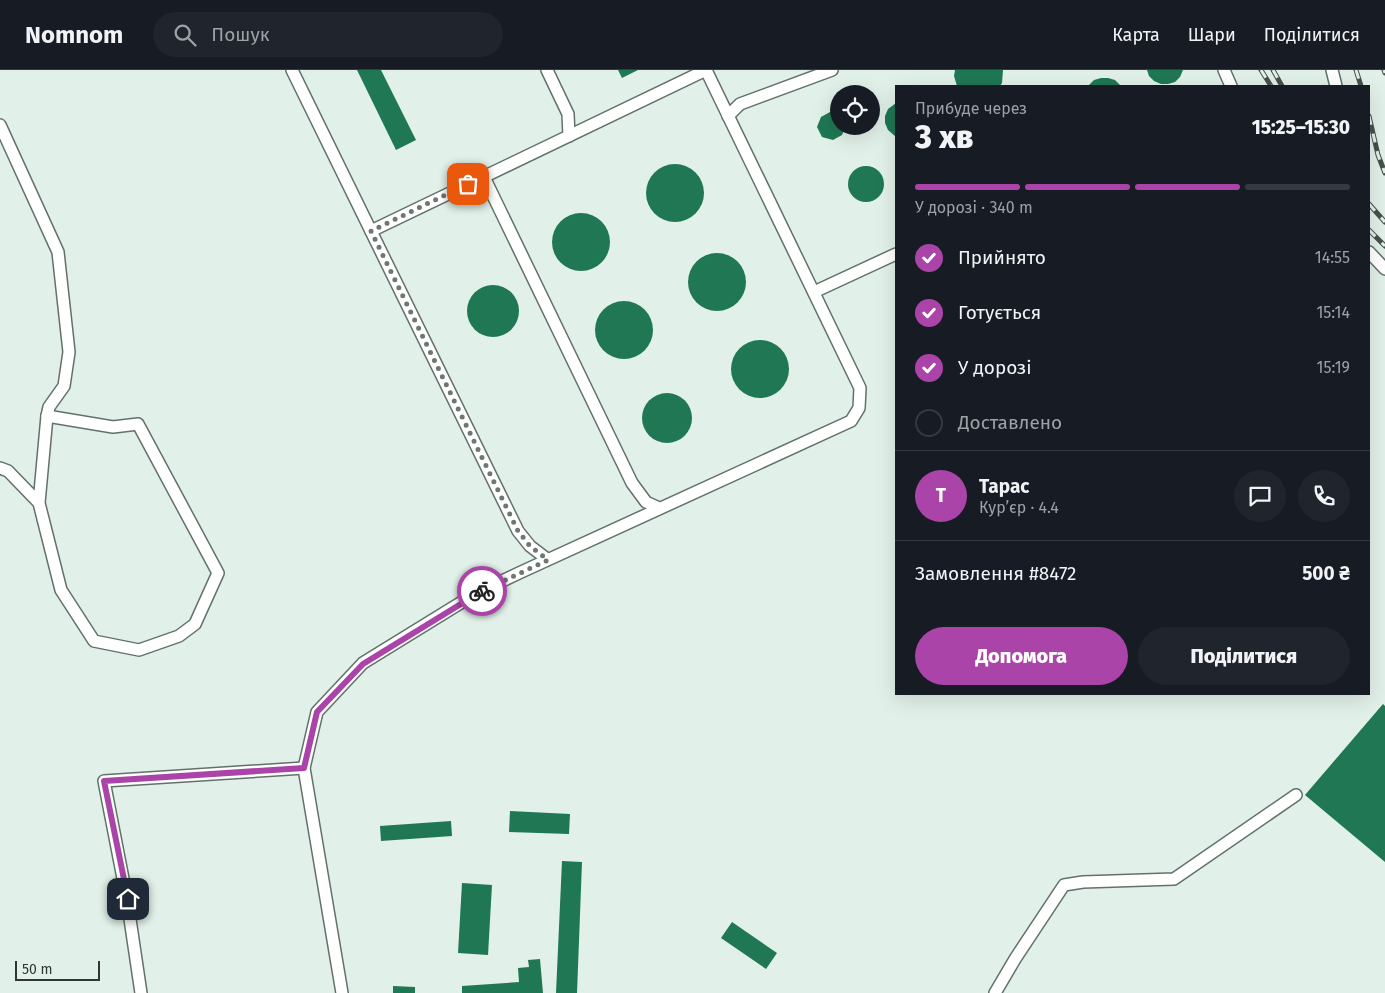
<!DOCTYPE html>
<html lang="uk">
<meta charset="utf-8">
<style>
body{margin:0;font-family:"Fira Sans",sans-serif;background:#20242c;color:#f1f3f6;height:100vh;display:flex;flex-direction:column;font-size:19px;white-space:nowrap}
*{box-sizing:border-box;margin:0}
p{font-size:16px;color:#9ea1a6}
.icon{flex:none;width:28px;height:28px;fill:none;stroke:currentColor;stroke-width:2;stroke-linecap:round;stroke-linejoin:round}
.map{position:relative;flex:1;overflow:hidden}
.details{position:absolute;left:895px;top:15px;width:475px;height:610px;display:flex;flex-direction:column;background:#171b24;border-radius:0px;box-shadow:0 5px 20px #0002}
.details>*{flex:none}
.fabs{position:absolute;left:830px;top:15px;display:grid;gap:10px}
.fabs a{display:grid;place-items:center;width:50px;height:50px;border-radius:50%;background:#171b24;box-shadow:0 5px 20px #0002;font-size:25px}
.scale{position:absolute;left:15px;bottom:12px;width:85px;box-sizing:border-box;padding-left:5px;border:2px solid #303633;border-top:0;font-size:14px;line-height:18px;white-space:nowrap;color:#303633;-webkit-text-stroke:4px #e1f0e8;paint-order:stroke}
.pin{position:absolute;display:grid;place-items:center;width:42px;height:42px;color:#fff;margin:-21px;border-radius:10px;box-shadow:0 2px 8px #0006}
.courier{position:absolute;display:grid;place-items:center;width:50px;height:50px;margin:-25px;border:4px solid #aa44a8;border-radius:50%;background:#fff;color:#222;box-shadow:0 1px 6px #0007}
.head em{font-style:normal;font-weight:800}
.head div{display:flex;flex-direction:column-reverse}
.head{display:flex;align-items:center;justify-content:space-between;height:85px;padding:0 20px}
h1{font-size:32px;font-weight:800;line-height:38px}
.bar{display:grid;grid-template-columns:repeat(4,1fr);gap:8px 5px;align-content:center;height:60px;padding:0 20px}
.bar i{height:6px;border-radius:4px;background:#363941}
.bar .current{background:#aa44a8}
.bar p{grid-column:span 4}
.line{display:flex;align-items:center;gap:12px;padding:0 20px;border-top:1px solid #363941}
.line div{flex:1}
.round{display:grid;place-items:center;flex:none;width:52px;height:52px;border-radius:26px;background:#20242c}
ol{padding:0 20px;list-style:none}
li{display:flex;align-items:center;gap:15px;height:55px}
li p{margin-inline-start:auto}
li .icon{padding:5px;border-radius:50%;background:#aa44a8;color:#fff;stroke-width:4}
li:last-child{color:#9ea1a6}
li i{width:28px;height:28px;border:2px solid #363941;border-radius:50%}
.action{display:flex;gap:10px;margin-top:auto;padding:10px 20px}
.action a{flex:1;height:58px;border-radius:30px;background:#aa44a8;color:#fff;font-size:20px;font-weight:800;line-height:58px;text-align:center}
.action a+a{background:#20242c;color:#f1f3f6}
header{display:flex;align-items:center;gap:30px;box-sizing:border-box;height:70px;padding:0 25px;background:#171b24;border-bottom:1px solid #363941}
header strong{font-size:24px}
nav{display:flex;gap:28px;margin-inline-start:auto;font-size:18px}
.search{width:350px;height:45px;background:#20242c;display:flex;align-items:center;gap:12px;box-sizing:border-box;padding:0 18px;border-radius:28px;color:#9ea1a6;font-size:19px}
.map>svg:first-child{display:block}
.building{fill:#1f7754}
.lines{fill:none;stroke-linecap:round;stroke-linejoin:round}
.minor-casing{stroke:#63716a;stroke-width:14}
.minor{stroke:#fff;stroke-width:11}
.rail-casing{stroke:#474e4b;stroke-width:5}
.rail{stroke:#e1f0e8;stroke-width:3;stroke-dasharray:9;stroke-linecap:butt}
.done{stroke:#6e7772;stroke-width:5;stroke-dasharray:0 9}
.route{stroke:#aa44a8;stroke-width:6}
</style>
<header>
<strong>Nomnom</strong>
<div class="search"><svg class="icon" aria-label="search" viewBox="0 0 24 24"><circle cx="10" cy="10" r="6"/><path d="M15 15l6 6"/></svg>Пошук</div>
<nav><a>Карта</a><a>Шари</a><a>Поділитися</a></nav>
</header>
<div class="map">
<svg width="1385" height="923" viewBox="0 0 1385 923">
<rect width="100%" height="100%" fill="#e1f0e8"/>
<!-- building -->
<g class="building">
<path d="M357,0H381L416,70L396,80Z"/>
<path d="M618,0H638L622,8Z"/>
<path d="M955,0H1003L1002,13L1000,16H957L954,6Z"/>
<path d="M1147,0H1183L1180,7L1175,12L1168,14H1161L1154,11L1149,6Z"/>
<path d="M1101,8H1108L1115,10L1121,16H1088L1094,10Z"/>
<path d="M896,33V67L888,60L885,53V46L888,39Z"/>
<path d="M830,42L839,44V56H846L842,65L833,70L822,67L817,57L821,47Z"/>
<circle cx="675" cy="123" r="29"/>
<circle cx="866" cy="114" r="18"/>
<circle cx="581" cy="172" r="29"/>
<circle cx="717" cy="212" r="29"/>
<circle cx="493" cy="241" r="26"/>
<circle cx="624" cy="260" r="29"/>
<circle cx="760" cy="299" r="29"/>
<circle cx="667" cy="348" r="25"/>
<path d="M1383,634L1385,636V792L1305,725Z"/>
<path d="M510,741L570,744L569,764L509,762Z"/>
<path d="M451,751L452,766L381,771L380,756Z"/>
<path d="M562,791L582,792L577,923H556Z"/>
<path d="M462,813L492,815L488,885L458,883Z"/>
<path d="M732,852L777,883L766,899L721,868Z"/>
<path d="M540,889L543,923H462V916L519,912L518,898L529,897L528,890Z"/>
<path d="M393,916L415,917V923H393Z"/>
</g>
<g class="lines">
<defs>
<g id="minor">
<path d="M292,0L518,461L530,476L547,489"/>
<path d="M547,0L568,44L569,66"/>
<path d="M1224,0L1231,16"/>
<path d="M1332,0L1336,16"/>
<path d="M728,46L740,34L832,0"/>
<path d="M0,55L58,182L69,282L64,316L49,337L47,346"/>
<path d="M484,107L632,413L646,432L659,438"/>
<path d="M371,161L706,0"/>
<path d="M1369,182L1385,199"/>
<path d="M814,222L896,184"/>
<path d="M0,398L8,401L39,433L61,520L94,571L139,580L179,566L195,554L218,503L138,354L113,357L47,346L39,433"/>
<path d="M141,923L127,829L104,711L304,698"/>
<path d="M342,923L304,698L317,642L363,593L475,524L519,503L851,351L859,338L860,318L706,0"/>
<path d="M995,923L1015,889L1064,815L1083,812L1174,809L1296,725"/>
</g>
</defs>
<!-- minor casing -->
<use href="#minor" class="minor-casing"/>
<!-- minor -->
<use href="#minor" class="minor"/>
<defs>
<g id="rail">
<path d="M1261,0L1271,16"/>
<path d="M1273,0L1282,16"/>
<path d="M1356,0L1361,16"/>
<path d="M1384,0L1385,3"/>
<path d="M1369,46L1378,85L1385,103"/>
<path d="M1369,134L1385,152"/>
<path d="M1369,160L1385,176"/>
</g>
</defs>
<!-- rail casing -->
<use href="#rail" class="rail-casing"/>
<!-- rail -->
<use href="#rail" class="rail"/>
</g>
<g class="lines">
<!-- done -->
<path class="done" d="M468,114L371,161L518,461L530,476L548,490L482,521"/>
<!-- route -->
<path class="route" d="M128,829L104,711L304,698L317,642L363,594L482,521"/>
</g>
</svg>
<div class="fabs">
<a><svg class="icon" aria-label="locate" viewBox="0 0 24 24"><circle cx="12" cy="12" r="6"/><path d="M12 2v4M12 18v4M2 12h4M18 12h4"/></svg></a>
</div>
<div class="scale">50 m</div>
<div class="pin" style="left:468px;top:114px;background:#ea580c"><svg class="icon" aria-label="bag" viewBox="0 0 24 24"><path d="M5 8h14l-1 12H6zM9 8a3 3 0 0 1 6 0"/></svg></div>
<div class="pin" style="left:128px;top:829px;background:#1f2937"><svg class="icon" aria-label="home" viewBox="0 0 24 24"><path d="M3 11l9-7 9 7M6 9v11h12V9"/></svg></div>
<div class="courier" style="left:482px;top:521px"><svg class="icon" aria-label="bike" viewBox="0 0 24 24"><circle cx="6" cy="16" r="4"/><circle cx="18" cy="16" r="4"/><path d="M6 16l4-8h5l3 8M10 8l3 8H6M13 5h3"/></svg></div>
<section class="details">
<div class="head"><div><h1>3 хв</h1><p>Прибуде через</p></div><em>15:25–15:30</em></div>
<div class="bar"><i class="current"></i><i class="current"></i><i class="current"></i><i></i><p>У дорозі · 340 m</p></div>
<ol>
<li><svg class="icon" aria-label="check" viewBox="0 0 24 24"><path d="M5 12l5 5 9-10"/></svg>Прийнято<p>14:55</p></li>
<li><svg class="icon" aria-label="check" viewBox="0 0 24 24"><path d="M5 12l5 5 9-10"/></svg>Готується<p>15:14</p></li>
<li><svg class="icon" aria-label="check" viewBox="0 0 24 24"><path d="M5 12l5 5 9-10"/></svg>У дорозі<p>15:19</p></li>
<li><i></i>Доставлено</li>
</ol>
<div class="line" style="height:90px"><b class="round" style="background:#aa44a8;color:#fff">Т</b><div><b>Тарас</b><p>Кур’єр · 4.4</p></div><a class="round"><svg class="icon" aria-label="chat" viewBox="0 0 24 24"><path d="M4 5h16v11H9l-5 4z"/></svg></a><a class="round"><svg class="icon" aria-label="phone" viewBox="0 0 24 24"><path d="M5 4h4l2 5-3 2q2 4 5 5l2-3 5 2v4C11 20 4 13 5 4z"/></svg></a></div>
<div class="line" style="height:65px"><div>Замовлення #8472</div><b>500 ₴</b></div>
<div class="action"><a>Допомога</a><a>Поділитися</a></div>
</section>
</div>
